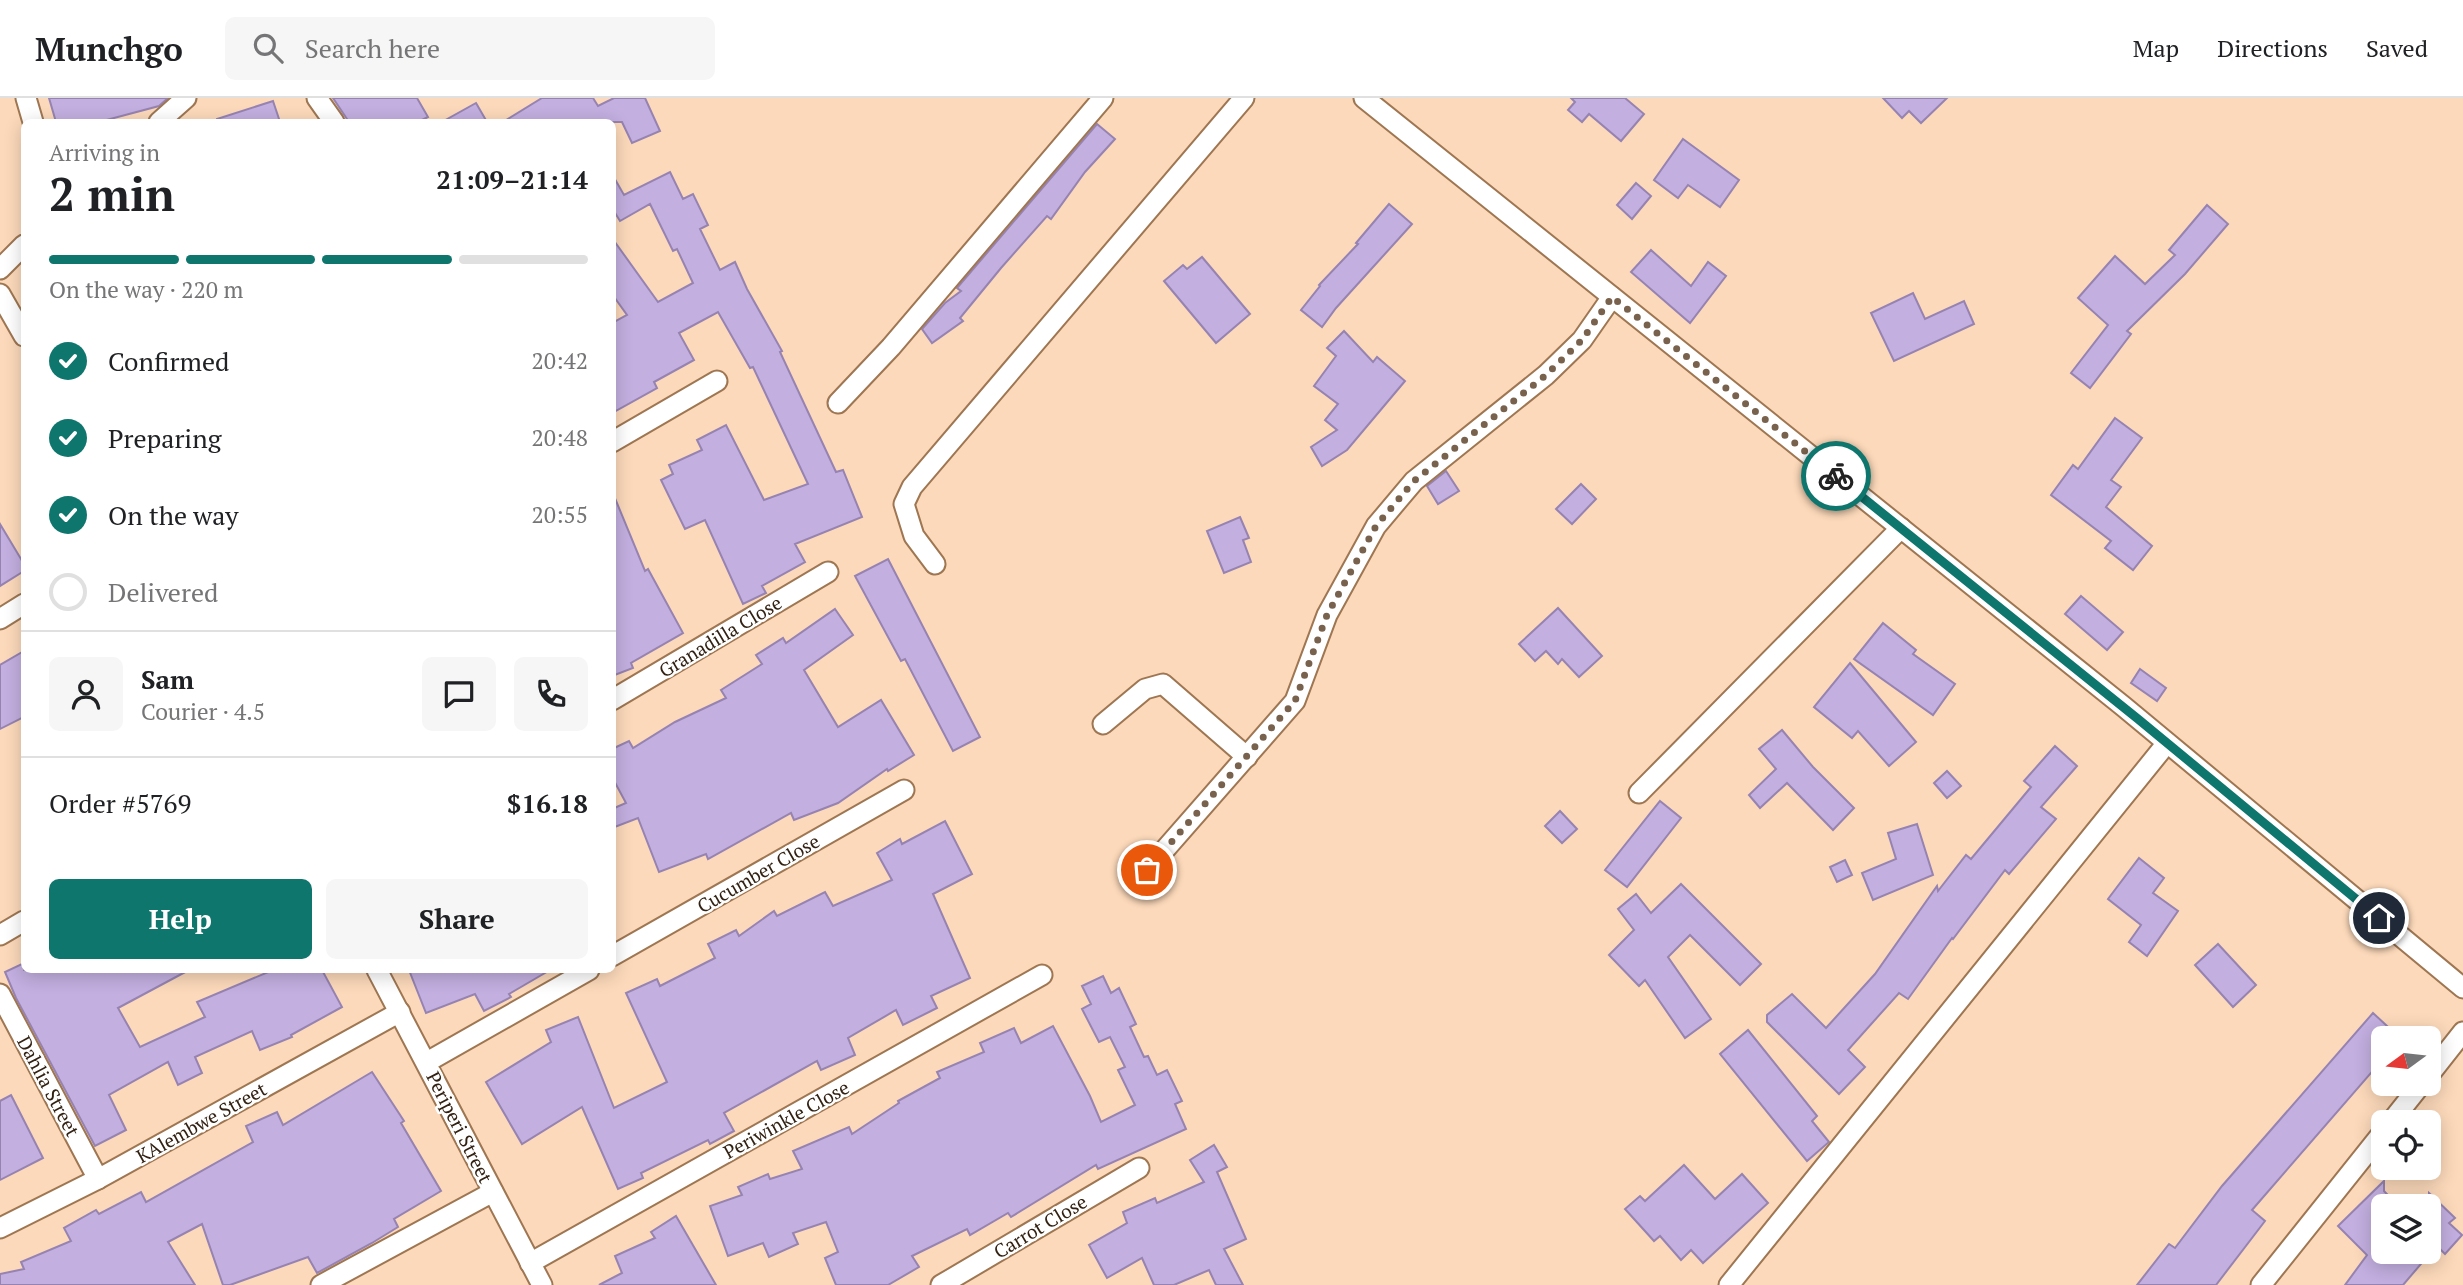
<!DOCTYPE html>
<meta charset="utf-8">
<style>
body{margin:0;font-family:"PT Serif",serif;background:#f6f6f6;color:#202124;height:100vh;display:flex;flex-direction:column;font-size:26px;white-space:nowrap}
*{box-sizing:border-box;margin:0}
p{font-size:23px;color:#757577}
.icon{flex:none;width:38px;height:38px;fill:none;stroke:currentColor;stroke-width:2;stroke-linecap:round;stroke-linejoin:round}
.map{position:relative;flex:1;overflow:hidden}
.panel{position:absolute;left:21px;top:21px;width:595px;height:854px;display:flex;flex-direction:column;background:#fff;border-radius:10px;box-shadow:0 4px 18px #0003}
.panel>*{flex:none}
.needle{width:46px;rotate:255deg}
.tools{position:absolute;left:2371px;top:928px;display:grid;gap:14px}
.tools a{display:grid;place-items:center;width:70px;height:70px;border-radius:10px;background:#fff;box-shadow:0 4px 18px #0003;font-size:35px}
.pin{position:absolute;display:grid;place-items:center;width:60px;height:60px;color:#fff;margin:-30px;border:4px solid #fff;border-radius:50%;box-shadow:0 2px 7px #0007}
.courier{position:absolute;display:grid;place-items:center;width:70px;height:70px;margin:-35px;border:5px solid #0f766e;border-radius:50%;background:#fff;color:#222;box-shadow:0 2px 9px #0007}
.summary em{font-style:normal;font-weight:700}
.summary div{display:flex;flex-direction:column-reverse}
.summary{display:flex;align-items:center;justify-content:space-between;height:119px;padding:0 28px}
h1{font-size:46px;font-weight:700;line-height:52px}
.bar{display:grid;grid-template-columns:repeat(4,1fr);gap:10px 7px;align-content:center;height:84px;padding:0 28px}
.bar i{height:9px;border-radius:5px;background:#e0e0e0}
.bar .on{background:#0f766e}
.bar p{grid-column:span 4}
.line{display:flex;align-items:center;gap:18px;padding:0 28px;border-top:2px solid #e0e0e0}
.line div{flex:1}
.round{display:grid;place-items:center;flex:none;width:74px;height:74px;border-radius:10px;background:#f6f6f6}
ol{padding:0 28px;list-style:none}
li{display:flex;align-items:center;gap:21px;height:77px}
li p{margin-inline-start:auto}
li .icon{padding:7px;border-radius:50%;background:#0f766e;color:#fff;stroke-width:4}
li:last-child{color:#757577}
li i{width:38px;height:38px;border:4px solid #e0e0e0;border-radius:50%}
.cta{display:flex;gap:14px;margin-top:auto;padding:14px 28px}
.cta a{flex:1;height:80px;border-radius:10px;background:#0f766e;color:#fff;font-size:28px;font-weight:700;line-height:80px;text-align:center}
.cta a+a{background:#f6f6f6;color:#202124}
header{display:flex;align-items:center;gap:42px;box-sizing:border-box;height:98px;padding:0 35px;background:#fff;border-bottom:2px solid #e0e0e0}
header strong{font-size:33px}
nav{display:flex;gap:38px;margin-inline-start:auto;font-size:24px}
.search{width:490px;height:63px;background:#f6f6f6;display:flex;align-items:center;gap:18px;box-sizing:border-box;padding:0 24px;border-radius:10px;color:#757577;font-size:26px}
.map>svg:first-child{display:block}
.building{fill:#c3afe0;stroke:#9683b1;stroke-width:2}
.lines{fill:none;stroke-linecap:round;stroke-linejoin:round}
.minor-casing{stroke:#9e7652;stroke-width:23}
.minor{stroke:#fff;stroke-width:19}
.done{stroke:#79624d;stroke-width:7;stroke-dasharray:0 12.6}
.route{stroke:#0f766e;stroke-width:9}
.labels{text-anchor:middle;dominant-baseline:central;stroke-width:5;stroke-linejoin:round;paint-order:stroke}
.street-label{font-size:19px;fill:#332213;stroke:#fff}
</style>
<header>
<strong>Munchgo</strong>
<div class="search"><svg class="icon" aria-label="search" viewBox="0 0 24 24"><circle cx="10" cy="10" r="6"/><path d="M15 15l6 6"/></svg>Search here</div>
<nav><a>Map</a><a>Directions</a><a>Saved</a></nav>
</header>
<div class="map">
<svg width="2463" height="1187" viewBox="0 0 2463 1187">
<rect width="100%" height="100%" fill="#fcd9ba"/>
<!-- building -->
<g class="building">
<path d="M49,0H168L159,8L99,24H56Z"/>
<path d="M333,0H417L428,19L418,24H349Z"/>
<path d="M542,0H593L598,8L614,0H645L660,33L632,45L622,24H503Z"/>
<path d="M1571,0H1625L1644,16L1621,43L1589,16L1582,24L1568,12L1575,4Z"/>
<path d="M1883,0H1947L1921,25L1909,13L1902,20Z"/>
<path d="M273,3L280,24H217V21Z"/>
<path d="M476,5L487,24H442Z"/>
<path d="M1097,26L1115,41L1085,74L1051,121L1047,118L1001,170L960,220L963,223L932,245L922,231L945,205L961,193L957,190Z"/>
<path d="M1683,41L1739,82L1720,109L1688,87L1678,100L1654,82Z"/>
<path d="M670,74L683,101L693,96L708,127L700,131L720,172L735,164L747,191L782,253L780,254L836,374L843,372L862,419L795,446L805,464L762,488L766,495L743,506L705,422L685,431L661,382L673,376L669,367L702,352L697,342L726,327L764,402L808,386L753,269L750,270L718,214L679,235L694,262L654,284L657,290L612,315V225L627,217L612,196V140L658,204L693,185L677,151L673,153L650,106L620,123L612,110V76L624,97Z"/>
<path d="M1636,85L1651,98L1632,121L1617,107Z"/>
<path d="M1389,106L1412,126L1336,210L1322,229L1301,212L1320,188L1319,187L1358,146L1356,145Z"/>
<path d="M2207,107L2228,126L2185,176L2127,233L2131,236L2090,290L2071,275L2108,227L2078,200L2115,158L2145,186L2175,157L2169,152Z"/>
<path d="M1651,152L1691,188L1708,164L1726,178L1690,225L1631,174Z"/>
<path d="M1202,159L1250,216L1216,245L1164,183L1183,167L1187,171Z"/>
<path d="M1913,195L1925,221L1964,203L1974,226L1894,263L1871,215Z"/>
<path d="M1344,233L1373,264L1377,259L1405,283L1347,352L1322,368L1311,349L1337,332L1325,322L1338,306L1314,288L1336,258L1327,250Z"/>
<path d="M2115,320L2142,340L2111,382L2121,389L2106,409L2152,448L2133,472L2105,450L2111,443L2051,397L2073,367L2078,371Z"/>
<path d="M1446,373L1459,393L1438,406L1427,388Z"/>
<path d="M1581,386L1596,401L1572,426L1556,411Z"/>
<path d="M612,393L645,473L648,471L683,535L631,565L633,570L612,578Z"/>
<path d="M1240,419L1249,440L1243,442L1251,464L1224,475L1207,433Z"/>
<path d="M0,426L24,466V473L0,488Z"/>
<path d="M888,461L980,639L953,653L905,561L901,563L855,478Z"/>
<path d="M2081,498L2123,534L2107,552L2065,516Z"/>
<path d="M1558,510L1602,558L1579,579L1562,561L1558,566L1546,553L1535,563L1519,546Z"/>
<path d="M835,511L853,537L804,572L838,629L881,602L914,657L888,673L887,671L838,705L794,722L791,715L708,761L706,756L659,774L638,720L612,730V711L626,705L612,679V651L629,643L633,650L675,624L726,600L721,592L762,566L756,557L783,540L786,545Z"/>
<path d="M1883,525L1916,552L1913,556L1955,586L1933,617L1854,561Z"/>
<path d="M24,553V619L0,631V567Z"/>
<path d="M1850,565L1916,644L1889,668L1858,633L1852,640L1814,609Z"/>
<path d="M2140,571L2166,590L2157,603L2131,585Z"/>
<path d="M1782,632L1813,669L1854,710L1833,732L1787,685L1760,710L1749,697L1776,671L1759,651Z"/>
<path d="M2055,648L2077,668L2041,709L2056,721L2009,776L2005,772L1953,841L1952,840L1908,901L1899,895L1848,952L1865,969L1839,996L1767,924V917L1792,896L1826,930L1875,876L1937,788L1938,793L1966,757L1971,761L2031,689L2024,683Z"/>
<path d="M1947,673L1961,688L1947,700L1934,685Z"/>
<path d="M1660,703L1681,720L1627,789L1605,772Z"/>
<path d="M1560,713L1577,731L1562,745L1545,728Z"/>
<path d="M945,723L972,776L933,796L970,880L931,898L937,910L903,927L896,912L848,940L855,957L821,972L817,963L724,1015L734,1033L710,1046L708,1042L641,1075L643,1080L618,1091L582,1009L522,1046L486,984L551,944L546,932L578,919L614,1010L667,984L626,895L657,881L660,888L715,860L708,846L736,832L739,838L774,813L777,818L825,794L833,808L892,782L877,755L900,741L902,746Z"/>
<path d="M1917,726L1933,777L1873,802L1862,775L1896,761L1888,735Z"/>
<path d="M2139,760L2164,780L2153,795L2178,813L2147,858L2129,844L2141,827L2108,801Z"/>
<path d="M1845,762L1852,777L1837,784L1830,769Z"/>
<path d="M1681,786L1761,866L1740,887L1690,837L1668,859L1711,921L1685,940L1645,882L1639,888L1609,857L1634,832L1618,811L1636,796L1651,815Z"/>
<path d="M2218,846L2256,887L2233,909L2195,867Z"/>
<path d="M24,865V872H189L118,910L140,949L205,919L197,904L273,872H322L342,909L291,937L292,939L260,952L252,933L195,959L202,975L178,987L168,964L109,997L126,1032L95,1048L16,900L5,874Z"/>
<path d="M409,872H550L509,896L511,899L484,913L475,896L426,915Z"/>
<path d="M1103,878L1111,895L1119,890L1136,926L1130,929L1144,959L1148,958L1157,977L1167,972L1182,1003L1175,1006L1186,1031L1098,1071L1096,1067L1011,1119L1008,1115L970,1137L967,1131L912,1158L919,1169L888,1187H836L825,1160L838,1154L826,1124L793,1135L798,1146L769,1159L763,1145L728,1158L710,1108L742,1097L738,1089L768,1076L770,1081L802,1071L793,1053L849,1029L852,1036L899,1005L898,1003L940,980L937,974L984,954L980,945L1014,930L1021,945L1053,928L1090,998L1101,1024L1135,1007L1118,972L1125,969L1110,939L1099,944L1082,911L1091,906L1082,888Z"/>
<path d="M2373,915L2400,940H2384V960L2252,1112L2265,1123L2216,1187H2137L2169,1146L2175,1150L2222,1088Z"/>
<path d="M1748,932L1817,1018L1812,1023L1829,1044L1807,1063L1720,956Z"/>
<path d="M372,974L404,1023L401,1025L441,1093L394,1121L398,1129L372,1145L317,1175L308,1159L230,1187H223L202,1126L168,1144L195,1187H0V1176L24,1171L21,1164L71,1143L64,1130L96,1112L99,1116L141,1094L146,1104L253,1044L246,1028L277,1014L283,1027Z"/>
<path d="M11,997L43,1060L0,1082V1003Z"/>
<path d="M1214,1047L1227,1069L1217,1074L1246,1141L1224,1151L1243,1187H1216L1209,1172L1174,1187H1154L1142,1160L1107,1180L1089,1147L1127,1125L1123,1114L1155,1100L1157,1105L1204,1084L1190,1062Z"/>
<path d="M1684,1067L1715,1101L1742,1076L1768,1105L1703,1165L1691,1152L1681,1162L1660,1138L1654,1143L1625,1111L1640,1098L1645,1103Z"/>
<path d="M2384,1083V1093L2398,1108H2384V1153H2432L2403,1187H2345L2367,1157L2338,1128Z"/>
<path d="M2429,1095L2455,1120L2449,1125L2462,1137L2445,1156L2429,1140Z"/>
<path d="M676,1118L716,1187H599L622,1175L615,1158L655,1140L651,1134Z"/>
</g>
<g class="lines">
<defs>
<g id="minor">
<path d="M26,0L33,24"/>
<path d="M317,0L334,24"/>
<path d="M1364,0L2123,608L2463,890"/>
<path d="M159,24L186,0"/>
<path d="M0,171L24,147"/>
<path d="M0,196L24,238"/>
<path d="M838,305L891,249L1103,0"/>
<path d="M612,344L717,283"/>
<path d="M935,466L914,438L904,406L912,389L1244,0"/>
<path d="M0,521L24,506"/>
<path d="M612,602L828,474"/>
<path d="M1103,626L1145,591L1163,586L1247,659"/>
<path d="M1639,695L1901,430"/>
<path d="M1147,772L1295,603L1327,517L1376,428L1414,383L1546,277L1582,242L1612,199"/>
<path d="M0,837L24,823"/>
<path d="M612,858L904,692"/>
<path d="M377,872L542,1187"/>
<path d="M0,896L98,1081"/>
<path d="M427,964L589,872"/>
<path d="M2429,977L2463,934"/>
<path d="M2391,1024L2422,985"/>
<path d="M0,1130L98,1081L400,914"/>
<path d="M530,1165L1042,877"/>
<path d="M321,1187L493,1094"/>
<path d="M941,1187L1139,1070"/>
<path d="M1729,1187L2167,645"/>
<path d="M2261,1187L2384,1033"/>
</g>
</defs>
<!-- minor casing -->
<use href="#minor" class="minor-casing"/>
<!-- minor -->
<use href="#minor" class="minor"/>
</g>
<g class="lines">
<!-- done -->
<path class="done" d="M1147,772L1295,603L1327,517L1376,428L1414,383L1546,277L1582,242L1612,199L1836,378"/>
<!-- route -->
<path class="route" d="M1836,378L2138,621L2379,820"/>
</g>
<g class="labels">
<!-- street labels -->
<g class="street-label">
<text transform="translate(720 538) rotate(-31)">Granadilla Close</text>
<text transform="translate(758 775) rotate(-30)">Cucumber Close</text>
<text transform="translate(49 988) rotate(62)">Dahlia Street</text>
<text transform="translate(786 1021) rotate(-29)">Periwinkle Close</text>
<text transform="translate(201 1024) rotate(-29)">KAlembwe Street</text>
<text transform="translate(460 1029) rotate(63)">Periperi Street</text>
<text transform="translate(1040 1128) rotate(-31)">Carrot Close</text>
</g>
</g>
</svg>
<div class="tools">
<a><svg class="needle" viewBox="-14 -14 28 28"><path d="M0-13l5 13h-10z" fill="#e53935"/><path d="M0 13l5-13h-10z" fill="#757577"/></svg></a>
<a><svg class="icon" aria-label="locate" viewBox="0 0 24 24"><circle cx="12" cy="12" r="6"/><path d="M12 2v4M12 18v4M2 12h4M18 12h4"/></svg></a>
<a><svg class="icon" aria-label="layers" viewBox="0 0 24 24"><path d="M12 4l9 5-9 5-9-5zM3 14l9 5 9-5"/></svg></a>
</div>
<div class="pin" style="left:1147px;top:772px;background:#ea580c"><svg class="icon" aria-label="bag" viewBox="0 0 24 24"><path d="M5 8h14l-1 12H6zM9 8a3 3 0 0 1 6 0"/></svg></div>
<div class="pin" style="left:2379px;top:820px;background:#1f2937"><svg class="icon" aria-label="home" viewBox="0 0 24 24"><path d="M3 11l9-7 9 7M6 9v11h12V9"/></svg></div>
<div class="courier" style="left:1836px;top:378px"><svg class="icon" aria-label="bike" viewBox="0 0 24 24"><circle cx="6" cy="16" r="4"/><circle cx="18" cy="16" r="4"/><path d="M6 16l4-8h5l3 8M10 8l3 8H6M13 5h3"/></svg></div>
<section class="panel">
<div class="summary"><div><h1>2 min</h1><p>Arriving in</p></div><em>21:09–21:14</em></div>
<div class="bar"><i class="on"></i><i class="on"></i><i class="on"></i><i></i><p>On the way · 220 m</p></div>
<ol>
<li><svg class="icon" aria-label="check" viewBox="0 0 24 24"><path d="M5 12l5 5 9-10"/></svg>Confirmed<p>20:42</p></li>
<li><svg class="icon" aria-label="check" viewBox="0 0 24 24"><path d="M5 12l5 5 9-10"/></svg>Preparing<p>20:48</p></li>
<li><svg class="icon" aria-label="check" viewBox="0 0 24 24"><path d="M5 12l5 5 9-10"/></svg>On the way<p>20:55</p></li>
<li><i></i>Delivered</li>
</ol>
<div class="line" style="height:126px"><a class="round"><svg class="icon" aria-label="person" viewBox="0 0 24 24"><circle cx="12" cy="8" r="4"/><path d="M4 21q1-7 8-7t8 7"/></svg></a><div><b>Sam</b><p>Courier · 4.5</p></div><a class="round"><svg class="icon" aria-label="chat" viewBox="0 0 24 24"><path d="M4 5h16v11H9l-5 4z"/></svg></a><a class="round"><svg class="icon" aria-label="phone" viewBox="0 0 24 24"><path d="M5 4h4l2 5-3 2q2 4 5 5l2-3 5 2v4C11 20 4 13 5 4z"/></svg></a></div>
<div class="line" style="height:91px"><div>Order #5769</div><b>$16.18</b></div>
<div class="cta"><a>Help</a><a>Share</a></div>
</section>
</div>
